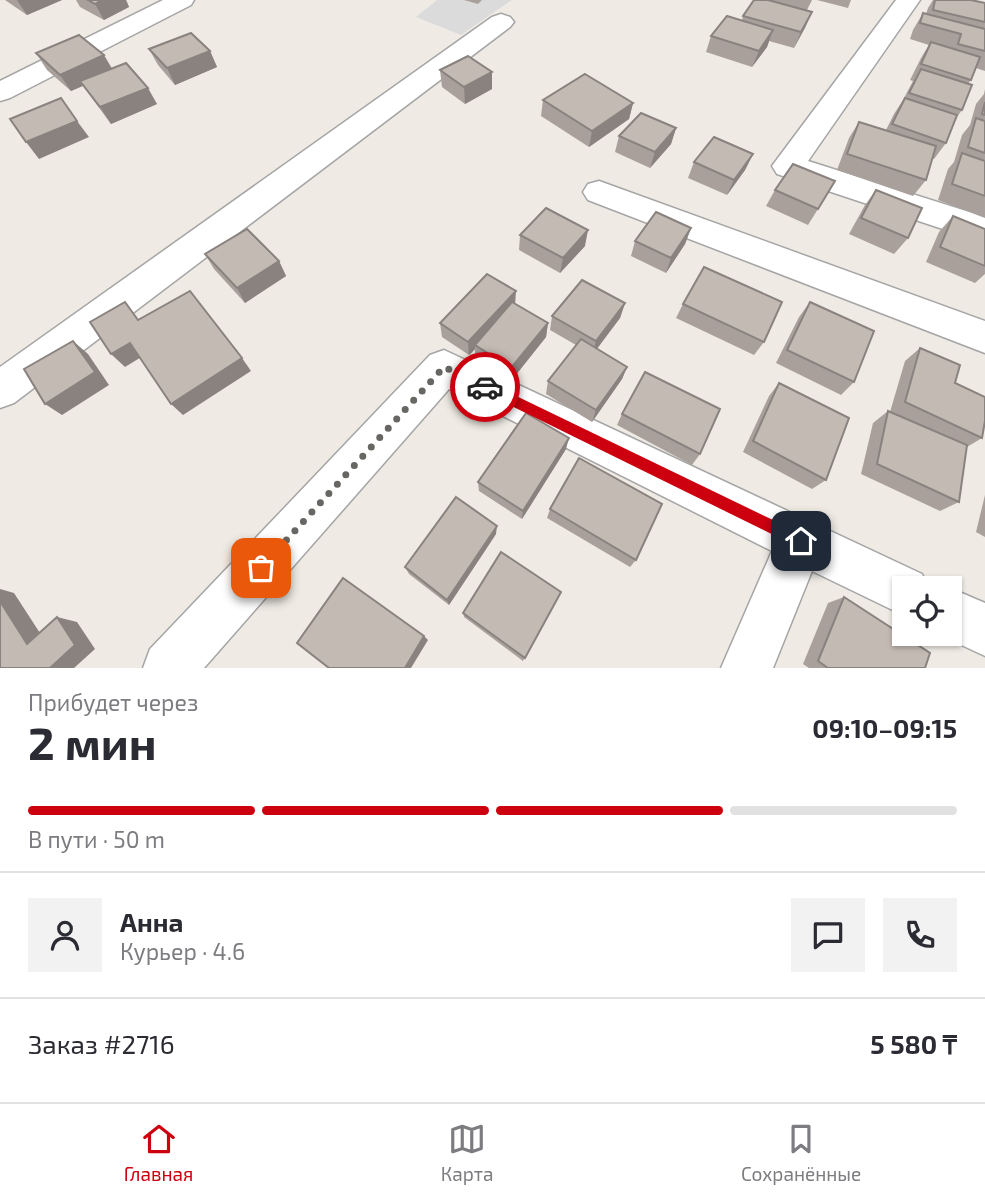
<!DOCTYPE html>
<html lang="ru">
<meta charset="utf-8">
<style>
body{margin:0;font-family:"Exo 2",sans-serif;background:#f2f2f3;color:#2b2b33;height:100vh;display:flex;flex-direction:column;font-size:26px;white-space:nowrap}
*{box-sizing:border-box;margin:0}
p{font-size:23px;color:#7c7c81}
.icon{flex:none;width:38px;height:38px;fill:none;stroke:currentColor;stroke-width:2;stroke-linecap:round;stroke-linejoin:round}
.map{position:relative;height:668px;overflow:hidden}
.drawer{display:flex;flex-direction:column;background:#fff;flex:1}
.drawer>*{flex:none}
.controls{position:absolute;left:892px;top:576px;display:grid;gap:14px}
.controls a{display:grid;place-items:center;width:70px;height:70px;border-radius:0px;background:#fff;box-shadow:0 2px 5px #0004;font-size:35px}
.pin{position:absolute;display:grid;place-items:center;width:60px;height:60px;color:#fff;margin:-30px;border-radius:14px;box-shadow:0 4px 10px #0006}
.courier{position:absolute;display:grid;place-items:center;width:70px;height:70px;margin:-35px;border:5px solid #cd000f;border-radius:50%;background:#fff;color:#222;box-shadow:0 2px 9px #0007}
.overview em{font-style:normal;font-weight:700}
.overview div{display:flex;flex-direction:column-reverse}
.overview{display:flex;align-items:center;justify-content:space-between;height:119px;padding:0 28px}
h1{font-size:46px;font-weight:700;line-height:52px}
.bar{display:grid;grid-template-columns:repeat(4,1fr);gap:10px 7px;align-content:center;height:84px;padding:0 28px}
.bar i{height:9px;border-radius:5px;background:#e1e1e2}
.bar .selected{background:#cd000f}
.bar p{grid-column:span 4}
.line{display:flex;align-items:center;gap:18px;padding:0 28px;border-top:2px solid #e1e1e2}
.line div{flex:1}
.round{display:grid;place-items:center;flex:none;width:74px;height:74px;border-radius:0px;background:#f2f2f3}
.tab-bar{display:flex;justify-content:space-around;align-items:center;height:98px;border-top:2px solid #e1e1e2;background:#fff;font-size:19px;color:#7c7c81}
.tab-bar a{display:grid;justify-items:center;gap:4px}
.tab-bar .selected{color:#cd000f}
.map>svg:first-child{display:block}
.residential{fill:#dcdbdb}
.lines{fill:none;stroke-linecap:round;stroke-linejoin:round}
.minor-casing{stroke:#a5a5a5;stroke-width:3}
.minor{fill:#fff;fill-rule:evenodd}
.wall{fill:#a9a09b}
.shaded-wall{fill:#89827e}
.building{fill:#c4bab4;stroke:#89827e;stroke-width:2}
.route{fill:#cd000f}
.done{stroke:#676663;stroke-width:7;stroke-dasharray:0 12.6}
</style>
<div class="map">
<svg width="985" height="668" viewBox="0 0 985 668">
<rect width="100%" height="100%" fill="#efebe4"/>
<!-- residential -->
<path class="residential" d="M437,0H512L461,35L416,17Z"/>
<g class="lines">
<defs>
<g id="minor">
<path d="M163,0H194L191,5L10,98L0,101V81Z"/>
<path d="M896,0H920L808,161L985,217V243L777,174L772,166Z"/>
<path d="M501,14L510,17L514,22L510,27L14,403L0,408V367L492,17Z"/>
<path d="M599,181L985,321V353L588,200L583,192L588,184Z"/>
<path d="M444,350L922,574L928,588H905V616L812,571L773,668H721L772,551L449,389L204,668H143L150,649L430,355Z"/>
<path d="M950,588L985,603V656L938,634H950Z"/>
</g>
</defs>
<!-- minor casing -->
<use href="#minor" class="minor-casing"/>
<!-- minor -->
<use href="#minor" class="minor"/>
</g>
<!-- wall -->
<g class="wall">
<path d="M5,0H62L27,15Z"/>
<path d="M76,0H126L129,7L104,20L80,7Z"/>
<path d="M464,0H482L478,4Z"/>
<path d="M754,0H812L807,10L812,12L794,48L769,41L767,47L752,67L706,52L711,36L742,20L743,16Z"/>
<path d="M817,0H851L848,8Z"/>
<path d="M933,0H971L985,3V71L976,68L971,80L968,84L962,110L957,117L946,143L934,159H932L926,180L913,196L837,170L849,138L859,122L886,130L894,114L903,100L913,81L910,80L921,58L929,45L910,39L913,30L923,13L926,14L928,8Z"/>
<path d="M149,49L210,51L217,67L175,85L158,65Z"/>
<path d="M36,53L112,68L157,104L111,124L83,86L71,91L47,70Z"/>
<path d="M440,70L492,89L465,104L442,87Z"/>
<path d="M985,89V218L938,200L948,169L954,162L962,135L970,125L976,104L984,94Z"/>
<path d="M543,100L633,103L629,119L589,147L541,116Z"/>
<path d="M676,128L671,144L650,168L615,152L619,136Z"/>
<path d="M753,154L745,170L727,195L688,178L694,162Z"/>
<path d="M775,190L818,209L808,225L766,206Z"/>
<path d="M876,190L908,238L894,254L849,234L865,205Z"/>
<path d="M953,216L985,229V274L975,283L926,262L939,232Z"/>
<path d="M691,228L685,244L666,273L631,256L635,241Z"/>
<path d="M520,235L585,246L560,273L519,250Z"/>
<path d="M205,254L279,261L286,276L245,303L214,269Z"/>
<path d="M810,302L854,382L841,395L776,363L799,317Z"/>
<path d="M625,303L620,318L597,349L627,367L622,379L592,422L546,394L548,381L576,345L550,330L552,316Z"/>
<path d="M515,304L548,323L546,337L511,381L475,359V349L469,355L442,337L440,323Z"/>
<path d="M683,304L764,342L754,355L676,318Z"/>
<path d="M920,348L955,383L982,438L967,447L959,502L940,511L861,474L873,423L888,411L890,412L905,361Z"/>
<path d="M779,383L826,480L812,489L743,452L769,396Z"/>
<path d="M622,414L700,454L692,465L617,425Z"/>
<path d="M566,449L522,519L479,491L478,482Z"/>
<path d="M985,495V537L976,532Z"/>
<path d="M550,509L636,560L630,567L547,518Z"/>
<path d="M496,534L449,605L409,574L405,567Z"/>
<path d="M561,592L523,661L464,617L463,613Z"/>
<path d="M844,597L925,668H809L803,664L828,603Z"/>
</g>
<!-- shaded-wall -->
<g class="shaded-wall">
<path d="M17,0H62L27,15Z"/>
<path d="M102,0H126L129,7L104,20L95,4Z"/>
<path d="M812,12L805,28L794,48L801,32Z"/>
<path d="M773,30L767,47L752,67L759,51Z"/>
<path d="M210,51L217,67L175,85L167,68Z"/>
<path d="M104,55L114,72L71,91L60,75Z"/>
<path d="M492,72V89L465,104L464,87Z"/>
<path d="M148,88L157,104L111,124L100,107Z"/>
<path d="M633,103L629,119L589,147L592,131Z"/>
<path d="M77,121L89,137L39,159L26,142Z"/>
<path d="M676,128L671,144L650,168L655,152Z"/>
<path d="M753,154L745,170L727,195L734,180Z"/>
<path d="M691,228L685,244L666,273L671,258Z"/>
<path d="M588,230L585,246L560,273L563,258Z"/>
<path d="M279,261L286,276L245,303L237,288Z"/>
<path d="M516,291L515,306L475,345V349L469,355L468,342Z"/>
<path d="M625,303L620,318L592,355L596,341Z"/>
<path d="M548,323L546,337L511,381V368Z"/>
<path d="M73,341L88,354L109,385L62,415L45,404Z"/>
<path d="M130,343L143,356L125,367L111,354Z"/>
<path d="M242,358L251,371L183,415L171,404Z"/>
<path d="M627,367L622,379L592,422L596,410Z"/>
<path d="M569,438L566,449L522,519L523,511Z"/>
<path d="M497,526L496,534L449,605L447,600Z"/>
<path d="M0,589L14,593L49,647L27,644L0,601Z"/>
<path d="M57,617L77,622L95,649L74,668H50Z"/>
<path d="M424,636L428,640L411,668H405Z"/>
</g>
<!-- building -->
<g class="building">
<path d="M88,0H102L95,4Z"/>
<path d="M754,0H768L812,12L801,32L743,16Z"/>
<path d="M935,0H971L985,3V22L933,10Z"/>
<path d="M923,13L985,29V51L958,44L961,34L920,23Z"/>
<path d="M727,16L773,30L759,51L711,36Z"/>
<path d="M191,33L210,51L167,68L149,49Z"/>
<path d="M79,35L104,55L60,75L36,53Z"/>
<path d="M931,42L980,57L971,80L921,64Z"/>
<path d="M468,56L492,72L464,87L440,70Z"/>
<path d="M126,63L148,88L100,107L80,81Z"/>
<path d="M921,69L972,85L962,110L909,93Z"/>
<path d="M585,74L633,103L592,131L543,100Z"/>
<path d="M61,98L77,121L26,142L10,119Z"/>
<path d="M905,98L957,115L946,143L892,124Z"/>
<path d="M985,102V115L982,114Z"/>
<path d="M641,113L676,128L655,152L619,136Z"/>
<path d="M976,118L985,121V153L968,147Z"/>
<path d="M859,122L936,146L926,180L847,154Z"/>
<path d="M714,137L753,154L734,180L694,162Z"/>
<path d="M962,153L985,161V196L952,184Z"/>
<path d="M793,164L835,181L818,209L775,190Z"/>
<path d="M876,190L922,208L908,238L861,218Z"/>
<path d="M546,208L588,230L563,258L520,235Z"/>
<path d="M656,212L691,228L671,258L635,241Z"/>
<path d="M953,216L985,229V266L940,247Z"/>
<path d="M247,229L279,261L237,288L205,254Z"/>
<path d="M704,267L782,302L764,342L683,304Z"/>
<path d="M487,274L516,291L468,342L440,323Z"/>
<path d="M582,280L625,303L596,341L552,316Z"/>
<path d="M190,291L242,358L171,404L130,343L111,354L90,322L125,302L138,320Z"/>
<path d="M512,302L548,323L511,368L475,345Z"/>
<path d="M810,302L874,331L854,382L787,350Z"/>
<path d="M581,339L627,367L596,410L548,381Z"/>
<path d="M73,341L95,372L45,404L24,369Z"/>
<path d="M920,348L960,365L955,383L985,397V421L982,438L905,402Z"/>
<path d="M645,372L720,409L700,454L622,414Z"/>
<path d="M779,383L849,418L826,480L753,441Z"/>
<path d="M888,411L967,445L959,502L877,464Z"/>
<path d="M526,413L569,438L523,511L478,482Z"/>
<path d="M579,458L662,504L636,560L550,509Z"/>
<path d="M456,497L497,526L447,600L405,567Z"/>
<path d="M501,552L561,592L525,658L463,613Z"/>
<path d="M343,578L424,636L405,668H329L297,643Z"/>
<path d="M844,597L930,653L925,668H828L818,661Z"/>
<path d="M0,601L27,644L57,617L75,645L50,668H0Z"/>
</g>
<!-- route -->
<path class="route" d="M485,381L806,536V546H796L481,391V383Z"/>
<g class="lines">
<!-- done -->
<path class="done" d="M261,568L444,367L485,387"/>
</g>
</svg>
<div class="controls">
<a><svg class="icon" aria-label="locate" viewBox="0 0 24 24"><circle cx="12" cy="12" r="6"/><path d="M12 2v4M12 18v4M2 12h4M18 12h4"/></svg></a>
</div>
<div class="pin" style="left:261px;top:568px;background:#ea580c"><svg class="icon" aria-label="bag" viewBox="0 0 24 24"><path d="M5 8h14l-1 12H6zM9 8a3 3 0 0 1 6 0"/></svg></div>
<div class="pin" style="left:801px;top:541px;background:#1f2937"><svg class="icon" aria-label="home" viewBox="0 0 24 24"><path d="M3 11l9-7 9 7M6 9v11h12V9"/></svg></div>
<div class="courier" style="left:485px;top:387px"><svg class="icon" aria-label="car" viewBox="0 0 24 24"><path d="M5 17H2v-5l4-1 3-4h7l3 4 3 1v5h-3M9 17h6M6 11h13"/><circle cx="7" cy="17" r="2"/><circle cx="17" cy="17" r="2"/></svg></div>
</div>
<section class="drawer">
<div class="overview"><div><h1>2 мин</h1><p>Прибудет через</p></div><em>09:10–09:15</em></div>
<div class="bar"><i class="selected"></i><i class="selected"></i><i class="selected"></i><i></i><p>В пути · 50 m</p></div>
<div class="line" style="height:126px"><a class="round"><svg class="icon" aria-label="person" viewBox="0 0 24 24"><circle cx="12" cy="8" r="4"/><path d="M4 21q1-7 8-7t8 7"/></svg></a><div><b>Анна</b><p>Курьер · 4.6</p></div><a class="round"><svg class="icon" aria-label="chat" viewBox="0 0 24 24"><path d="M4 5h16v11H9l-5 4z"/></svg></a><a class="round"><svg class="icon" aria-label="phone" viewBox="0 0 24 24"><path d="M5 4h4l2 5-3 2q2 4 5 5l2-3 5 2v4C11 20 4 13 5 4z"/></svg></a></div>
<div class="line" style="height:91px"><div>Заказ #2716</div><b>5 580 ₸</b></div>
</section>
<nav class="tab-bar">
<a class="selected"><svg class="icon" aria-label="home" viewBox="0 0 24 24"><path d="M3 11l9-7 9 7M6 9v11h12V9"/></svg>Главная</a>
<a><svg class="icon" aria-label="map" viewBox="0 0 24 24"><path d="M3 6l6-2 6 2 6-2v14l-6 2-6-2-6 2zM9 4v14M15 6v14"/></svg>Карта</a>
<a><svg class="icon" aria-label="saved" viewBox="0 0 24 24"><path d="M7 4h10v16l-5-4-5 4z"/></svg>Сохранённые</a>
</nav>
